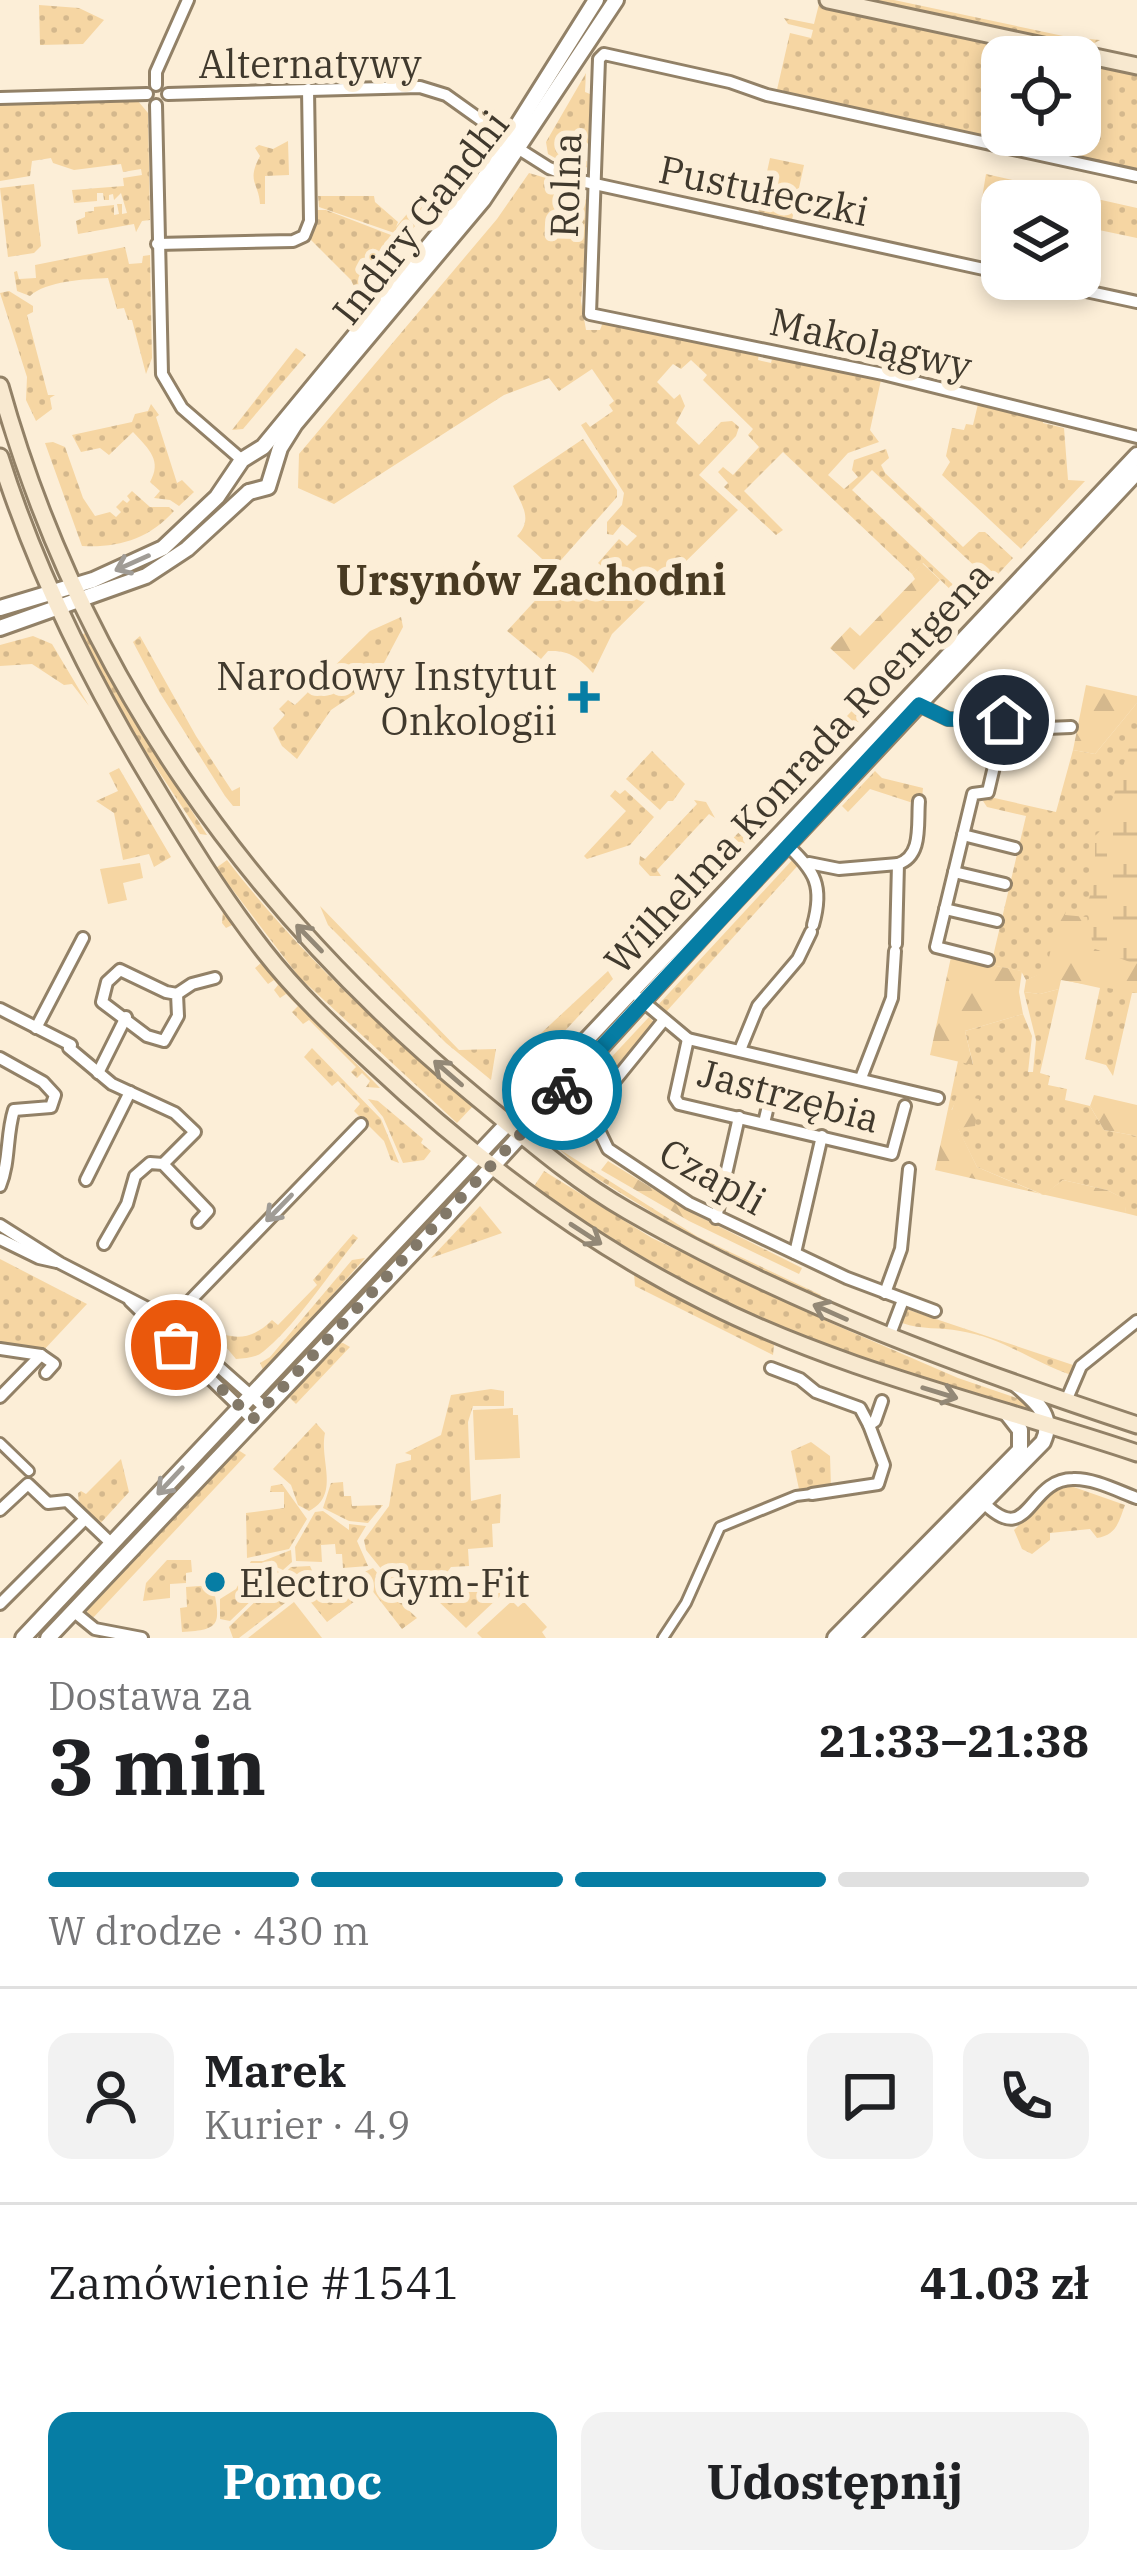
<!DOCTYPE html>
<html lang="pl">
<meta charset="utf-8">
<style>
body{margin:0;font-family:"IBM Plex Serif",serif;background:#f2f2f2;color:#202124;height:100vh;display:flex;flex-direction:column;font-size:45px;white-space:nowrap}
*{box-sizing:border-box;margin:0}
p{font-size:39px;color:#757577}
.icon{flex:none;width:66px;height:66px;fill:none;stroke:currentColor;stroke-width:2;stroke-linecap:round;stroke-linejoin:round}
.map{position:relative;height:1638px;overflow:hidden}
.side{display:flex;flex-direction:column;background:#fff;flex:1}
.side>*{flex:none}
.buttons{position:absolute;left:981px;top:36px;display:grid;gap:24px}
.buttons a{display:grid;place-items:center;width:120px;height:120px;border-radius:24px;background:#fff;box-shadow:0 6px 18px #0003;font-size:60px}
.pin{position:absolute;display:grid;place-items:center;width:102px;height:102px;color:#fff;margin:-51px;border:6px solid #fff;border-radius:50%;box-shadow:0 3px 12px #0007}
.courier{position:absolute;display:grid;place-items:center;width:120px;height:120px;margin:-60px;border:9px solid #067da4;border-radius:50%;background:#fff;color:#222;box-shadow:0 3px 15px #0007}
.overview em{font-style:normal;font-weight:700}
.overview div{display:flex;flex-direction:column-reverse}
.overview{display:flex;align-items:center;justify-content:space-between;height:204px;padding:0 48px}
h1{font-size:78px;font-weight:700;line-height:90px}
.bar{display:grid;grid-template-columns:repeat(4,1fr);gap:18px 12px;align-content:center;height:144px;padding:0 48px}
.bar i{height:15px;border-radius:9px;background:#e0e0e0}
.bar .on{background:#067da4}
.bar p{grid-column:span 4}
.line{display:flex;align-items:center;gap:30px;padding:0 48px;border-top:3px solid #e0e0e0}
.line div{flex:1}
.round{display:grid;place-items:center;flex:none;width:126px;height:126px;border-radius:24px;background:#f2f2f2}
.primary-button{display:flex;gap:24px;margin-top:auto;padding:24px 48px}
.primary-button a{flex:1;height:138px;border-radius:24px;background:#067da4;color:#fff;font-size:48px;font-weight:700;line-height:138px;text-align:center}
.primary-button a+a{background:#f2f2f2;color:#202124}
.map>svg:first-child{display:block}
.green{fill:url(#green-dots)}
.forest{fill:url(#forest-firs)}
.wetland{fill:url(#wetland-marsh)}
.pitch{fill:#f6d6a3}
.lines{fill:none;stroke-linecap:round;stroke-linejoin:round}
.pedestrian-casing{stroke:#928167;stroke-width:14}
.minor-casing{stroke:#928167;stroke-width:16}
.tertiary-casing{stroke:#928167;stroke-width:20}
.secondary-casing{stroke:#928167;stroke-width:21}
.pedestrian{stroke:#fff;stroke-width:8}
.minor{stroke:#fff;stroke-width:10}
.tertiary{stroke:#fff;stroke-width:14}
.secondary{stroke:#f8e9d0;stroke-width:15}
.oneway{stroke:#a09c96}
.oneway2{stroke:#938876}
.done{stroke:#827868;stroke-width:12;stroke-dasharray:0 21.6}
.route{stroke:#067da4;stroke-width:15}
.poi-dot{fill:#067da4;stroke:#fceed7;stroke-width:4.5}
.labels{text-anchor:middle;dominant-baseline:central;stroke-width:12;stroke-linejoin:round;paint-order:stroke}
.street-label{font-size:39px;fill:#40392d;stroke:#fceed7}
.poi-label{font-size:39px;fill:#40392d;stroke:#fceed7;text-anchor:end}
.neighbourhood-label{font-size:42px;font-weight:bold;fill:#483a22;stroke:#fceed7}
</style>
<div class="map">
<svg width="1137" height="1638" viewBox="0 0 1137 1638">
<defs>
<pattern id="green-dots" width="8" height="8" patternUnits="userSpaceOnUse" patternTransform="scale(3)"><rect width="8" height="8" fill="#f6d6a3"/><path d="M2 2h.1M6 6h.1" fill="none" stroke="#d4b88d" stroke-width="1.8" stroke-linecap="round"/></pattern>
<pattern id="forest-firs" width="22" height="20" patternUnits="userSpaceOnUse" patternTransform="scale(3)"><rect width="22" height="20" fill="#f6d6a3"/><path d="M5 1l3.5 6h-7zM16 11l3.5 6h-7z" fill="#d4b88d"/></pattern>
<pattern id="wetland-marsh" width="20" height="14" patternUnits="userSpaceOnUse" patternTransform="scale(3)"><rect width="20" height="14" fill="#f6d6a3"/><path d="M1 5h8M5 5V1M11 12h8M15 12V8" fill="none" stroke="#d4b88d"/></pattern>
</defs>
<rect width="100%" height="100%" fill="#fceed7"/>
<!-- green -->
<g class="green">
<path d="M858,0H894L1068,37L1100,40L1089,46Z"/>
<path d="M819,4L1061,57H1002V135H1080V61L1137,73V173L776,94L790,33L811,38L813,30L788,24L784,18L814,24Z"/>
<path d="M39,5L79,8L104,20L83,44L40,45Z"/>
<path d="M586,73L585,92L595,96L593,143L580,144V160L587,161V167L580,172L548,154L546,142Z"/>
<path d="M138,101L148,113L150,220L142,221L136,232L134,224L78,234L76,221L85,217V212L94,211V207L114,205V215L119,214L117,204H122V214L127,213L121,193L114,200L113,194L109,195V200H104L103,193H97V201L74,203L72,190L124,186L123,178L142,175L141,169L123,172L121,164L74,170L53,163L51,158L32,161L30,176L0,181V105Z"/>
<path d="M288,141L289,175L265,176V204H260C259,183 246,182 260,156L255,148L259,145L273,149Z"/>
<path d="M770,158L804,165L792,220L758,213Z"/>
<path d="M529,173L580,188L589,207L581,301L586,330H600L603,322L608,321L759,353L758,360L771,363L773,355L881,380L870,430L879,442L848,453L828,475L844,489L858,477L852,470L854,460L886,449L889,458L881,465L885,473L963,547L979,532H985L1013,558L988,585L978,576L981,572L872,470L852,490L962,593L970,585L979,594L876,703L867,695L958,597L923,563L912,574L783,452L744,491L783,530L776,535L724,487L728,483L718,472L723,467L733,475L759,447L748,435L753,429L703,380L707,375L691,360L681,369L673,364L657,382L674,399L680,394L685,406L676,423L699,445L721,422L732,421L739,427L736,436L699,475L738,510L612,634L593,673C579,658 570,650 548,651L541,659L507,631L555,579H579L588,574L595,580L605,569L598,563L619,539L627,546L637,536L622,524L613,535L607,534V522L622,505L624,493L581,425L586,422L590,427L613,411L609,405L614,401L592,369L559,391L549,378L504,395L334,504L298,488L299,454L497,219Z"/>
<path d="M986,174L1137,208V238L1080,226V201H1002V209L981,204Z"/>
<path d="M34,184L41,246L34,253L8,257L0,188Z"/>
<path d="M423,195L434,203L406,237L319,207L318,196H374L375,202L398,222L396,227Z"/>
<path d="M315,210H326L404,240L360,291H356L351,280L309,238Z"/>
<path d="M125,247L129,264L142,263L143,256L150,255L152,358L146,374L132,320H128L124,308L117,309L108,278C85,279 46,281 30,296L17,291L14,272L17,271L19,279L36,278L35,265Z"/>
<path d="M9,291L33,306V312L27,315L48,395H55L50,398L52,409L36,421L26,400L27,377L0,293Z"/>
<path d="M296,348L306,355L243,429L232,430Z"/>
<path d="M151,404L159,415L156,417L177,483L182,480L194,492L179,506L170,500L154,498L160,491L150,482C162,461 150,450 133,432L109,455L100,448L81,452L72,435L132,422L135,414L148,411Z"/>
<path d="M978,404L1043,418V423L1064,428L1068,480L1085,481L1021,549L942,475L950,462L946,456L952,428L964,430L966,424L973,425Z"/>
<path d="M583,439L617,490V497L553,569L517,536C534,519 521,504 513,486Z"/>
<path d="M53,442L65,447L83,498L95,516L110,512L116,517L121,512L116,507L123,500L127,503L130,500L127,496L132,491L150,507H169L174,511C149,539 118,548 82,546L45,443Z"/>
<path d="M401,617L403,627L384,663L365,687L331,710L297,759L282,746L273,728L285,715L279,709L288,700L295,705L370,631Z"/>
<path d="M85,633L116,691L207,835L200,834L130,728L81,636Z"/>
<path d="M33,636L52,644L89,706L72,684L64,685L32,664L0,666V645Z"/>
<path d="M140,636L196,736L232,791L240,787V806H233L225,796L160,693L133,642Z"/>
<path d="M860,702L869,711L755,833L746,825Z"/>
<path d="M1137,703V993H1132L1113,1076L1106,1065L1085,1059L1100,988L1050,977L1046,972L1026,980L1021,971L991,965L1026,816L987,807L983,801L990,797L1056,812L1073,750L1095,754Z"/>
<path d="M652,751L685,784L673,801H668L660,810L626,779Z"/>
<path d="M119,768L171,857L154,867L149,854L123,860L114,813L96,801L118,791L109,773Z"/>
<path d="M875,771L882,778L923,788L922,798L913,803L870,789L848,812L842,806Z"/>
<path d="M615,790L620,794L625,790L654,817L630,845L587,859L584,856L626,811L610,796Z"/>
<path d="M694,800L706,802L715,818L709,814L657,870L661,876H650L639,864L640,856L645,859L697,804Z"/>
<path d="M740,831L749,839L661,931L653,923Z"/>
<path d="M795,857L801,862L666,1012L658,1005Z"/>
<path d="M227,860C297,951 385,1033 473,1106L457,1123L299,977L216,868Z"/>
<path d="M320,906L459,1050L496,1049L491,1080L446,1043L328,925Z"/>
<path d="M223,911L279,984L380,1088L366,1087L370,1081L362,1073L357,1078L351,1072L356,1067L309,1020L303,1024L292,1012L298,1006L286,994L280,998L274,990L278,985L274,980L268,984L255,968L261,963L232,925L226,928L222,923Z"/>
<path d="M608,971L613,979L549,1048L538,1036Z"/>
<path d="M1059,989L1040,1073L1050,1076L1048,1085L1067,1089L1065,1100L1090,1106L1104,1130L1137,1136V1216L1125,1213L1126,1200L1107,1190L1063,1180L1044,1195L977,1167L957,1127L955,1103L951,1111L948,1109L958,1061L973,1064L965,1031L1023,1014L1032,1036L1028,1072H1033L1036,1040L1024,992L1040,994Z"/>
<path d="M312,1048L381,1119L399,1163L391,1160L384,1141L354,1111L360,1104L338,1081L332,1086L304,1057Z"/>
<path d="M368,1099L378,1101L423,1139L421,1143L431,1151L424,1160L403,1163L383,1117Z"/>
<path d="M559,1149L698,1237L821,1295L819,1298L676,1227L580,1168Z"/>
<path d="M544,1171L652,1238L833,1324L958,1378L1028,1402L1040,1413C958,1390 875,1369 796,1336C703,1296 617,1243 533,1188Z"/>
<path d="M458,1181L463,1186L278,1386L272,1381Z"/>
<path d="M480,1206L502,1233L431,1258Z"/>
<path d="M353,1234L358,1238C330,1272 298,1323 264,1351C256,1358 247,1358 236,1359L215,1334L214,1338L185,1311L188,1308C212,1334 242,1351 272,1320L278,1325L317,1285L313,1280Z"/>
<path d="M365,1258L264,1372L260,1363L270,1357L352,1260Z"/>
<path d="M0,1259L87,1304L42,1352L5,1346L0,1341Z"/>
<path d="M634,1273L774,1345L773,1355L635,1286Z"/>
<path d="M906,1309L1076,1366L1071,1375C1033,1362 1001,1337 960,1331C940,1327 922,1330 902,1323Z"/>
<path d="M343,1343L350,1347L296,1404L286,1394L335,1344Z"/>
<path d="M491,1389L504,1391V1406H473L468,1422L471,1501L501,1494L500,1523L492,1524L493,1547L468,1549L469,1566L451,1567L431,1594L404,1576L391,1581L366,1550L364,1540L389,1506L396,1464L411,1460V1455L405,1453L441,1435L451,1395Z"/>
<path d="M316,1423L325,1433C319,1460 341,1495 309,1511L298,1505L291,1485L273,1469Z"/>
<path d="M811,1442L830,1456L831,1488L800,1494L791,1451Z"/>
<path d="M235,1448L246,1455L91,1620L87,1614L88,1604Z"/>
<path d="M121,1459L129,1492L98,1526L79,1505L78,1493L81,1491L86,1494Z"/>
<path d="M343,1482L344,1496H351L352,1506L383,1505L368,1523L349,1521L323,1508L331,1483Z"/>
<path d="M282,1484L307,1519L289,1549L247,1558L246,1513L284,1508V1492H270L271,1486Z"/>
<path d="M1068,1485L1125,1505C1119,1521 1117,1535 1097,1538L1090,1529L1050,1533V1540L1032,1554L1022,1549L1014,1530L1052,1492Z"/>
<path d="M323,1511L349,1530V1524L366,1526L357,1541L368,1566L343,1568L342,1554H336L335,1544L321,1545L322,1562L296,1561L295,1547L315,1512Z"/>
<path d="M291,1550L292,1562L283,1570L268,1563L280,1573L230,1621L220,1619V1599L236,1589L251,1561H263Z"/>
<path d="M167,1560H191L192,1572L186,1573V1583L170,1584V1598L143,1601L146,1583Z"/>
<path d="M310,1566L321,1590L333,1589L334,1581L347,1580L373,1568L388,1585L407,1597L402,1604L417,1618L402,1629L371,1589L327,1622L287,1573L280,1580L293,1597L239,1638H233L229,1627L291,1567Z"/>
<path d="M454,1579L513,1581V1584L466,1628L434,1597Z"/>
<path d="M213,1585C220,1623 223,1630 182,1632L180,1608L187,1607L186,1587Z"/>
</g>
<!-- forest -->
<g class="forest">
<path d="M922,563L940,580L854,670L830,648L850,627L860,636L915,579L912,574Z"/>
<path d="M1086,685L1137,696V703L1095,754L1073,750Z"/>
<path d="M1071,886L1065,915L1087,917L1093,948L1137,963V993L1061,980L1059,989L1040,994L1024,992L1026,980L1046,971L1062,899Z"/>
<path d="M951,957L1022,971L1019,992L1023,1014L965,1031L973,1065L930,1055Z"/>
<path d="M649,1017L656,1024L591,1100L588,1123L580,1128L577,1094Z"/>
<path d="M957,1095L979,1099L975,1126L958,1128L977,1167L1043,1195L1063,1180L1107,1190L1127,1200L1125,1213L935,1170L948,1109L952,1110Z"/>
<path d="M1094,1095L1137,1105V1136L1104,1130L1090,1106Z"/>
<path d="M608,1161L694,1214L802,1268L799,1274L689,1221L601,1170Z"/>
</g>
<!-- wetland -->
<path class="wetland" d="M1137,739V963L1135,964L1093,948L1087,905L1095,880V836L1103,828L1129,748Z"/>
<!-- pitch -->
<g class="pitch">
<path d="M140,863L143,878L123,883L127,900L108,904L100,869Z"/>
<path d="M513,1408V1415H518L520,1458L475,1460L473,1410Z"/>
<path d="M512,1601L518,1607L524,1602L547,1627L542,1632L546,1638H482L477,1633Z"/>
<path d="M294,1602L322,1638H248Z"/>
</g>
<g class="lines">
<defs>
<g id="pedestrian">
<path d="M0,1443L29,1471"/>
<path d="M663,1638L686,1603L720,1527L796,1496L812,1494"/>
</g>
<g id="minor">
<path d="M156,85V72L188,0"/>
<path d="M168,94L420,87L446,95L509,140"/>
<path d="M0,98L147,94"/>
<path d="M156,105L162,374L182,408L242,460"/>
<path d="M519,149L549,168L581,181L1002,273"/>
<path d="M1137,176L767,95L730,82L604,54L599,59L590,314L883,374L1137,437"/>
<path d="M157,244L293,241L304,236L310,221L308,89"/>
<path d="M1030,279L1137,302"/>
<path d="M919,705L948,719L1004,720L1047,728L1071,727"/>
<path d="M963,835L1015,848"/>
<path d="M787,845C815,871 824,886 813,925"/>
<path d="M809,863L839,869L898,864"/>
<path d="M954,872L1005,884"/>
<path d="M945,909L997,921"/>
<path d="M896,944L898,864C923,856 917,824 919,801"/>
<path d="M988,960L936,947L973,794L988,792L1000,741"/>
<path d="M120,970L166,992L177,994L178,1016L164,1041L147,1036L102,1002L107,982Z"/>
<path d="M177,994L192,984L215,978"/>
<path d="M639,998L688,1039L938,1098"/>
<path d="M0,1009L71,1045L69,1048L112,1084L175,1113L195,1132L163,1164"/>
<path d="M664,1020L595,1105L594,1120L608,1149L689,1203L847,1278L935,1311"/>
<path d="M36,1028L83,938"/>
<path d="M688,1039L675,1098L679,1104L892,1154L905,1106"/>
<path d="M740,1050L758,1006L798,959L811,932"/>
<path d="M0,1058L43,1082L55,1095L51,1107L14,1110C6,1135 10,1162 0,1186"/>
<path d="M98,1073L126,1017"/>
<path d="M861,1078L892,998L895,951"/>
<path d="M764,1123L772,1089"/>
<path d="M86,1180L130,1092"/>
<path d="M716,1218L739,1117"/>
<path d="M0,1225L60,1263L159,1314L264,1407"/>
<path d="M0,1239L39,1258L57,1262"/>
<path d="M104,1244L127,1204L135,1176L150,1163L163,1164L208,1211L198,1222"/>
<path d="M795,1253L822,1136"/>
<path d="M885,1293L901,1249L909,1169"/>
<path d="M130,1301L252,1419"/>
<path d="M187,1304L361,1124"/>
<path d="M889,1337L903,1300"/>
<path d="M0,1349L41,1355L54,1364L46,1373"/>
<path d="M771,1368L800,1379L816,1392L860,1408L869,1425"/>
<path d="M0,1397L41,1355"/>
<path d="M1066,1401L1081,1366L1137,1321"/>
<path d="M812,1494L878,1484L884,1465L869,1425L875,1421L882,1401"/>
<path d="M980,1499C1030,1553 1026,1479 1073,1479C1093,1478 1118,1491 1137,1498"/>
<path d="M0,1510L28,1484L48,1503L67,1501L112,1544"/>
<path d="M0,1604L85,1519"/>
<path d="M73,1611L95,1629L142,1638"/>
</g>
<g id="tertiary">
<path d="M249,492L268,487L280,448L295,424L483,200L616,0"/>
<path d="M0,608L93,580L163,548L217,497L242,460L263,447L483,180L596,0"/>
<path d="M0,628L146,576L187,549L249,492"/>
<path d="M23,1638L1137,455"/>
<path d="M48,1638L438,1226L717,920L1137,472"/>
<path d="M835,1638L1020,1450V1430L1006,1412"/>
<path d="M851,1638L1043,1442C1055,1416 1036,1402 1017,1385"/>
</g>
<g id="secondary">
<path d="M828,0L1137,66"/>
<path d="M0,386C80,673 248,909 476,1097C526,1138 572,1179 628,1211C789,1304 962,1367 1137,1425"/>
<path d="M0,457C36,571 88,676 149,777C185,837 221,896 264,951C296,992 333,1027 371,1062C473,1158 583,1242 709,1304C845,1372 994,1405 1137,1453"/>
</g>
</defs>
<!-- pedestrian casing -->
<use href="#pedestrian" class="pedestrian-casing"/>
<!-- minor casing -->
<use href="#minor" class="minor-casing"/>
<!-- tertiary casing -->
<use href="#tertiary" class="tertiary-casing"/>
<!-- secondary casing -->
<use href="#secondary" class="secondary-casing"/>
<!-- pedestrian -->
<use href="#pedestrian" class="pedestrian"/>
<!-- minor -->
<use href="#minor" class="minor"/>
<!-- tertiary -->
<use href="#tertiary" class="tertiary"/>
<!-- secondary -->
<use href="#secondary" class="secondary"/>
</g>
<!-- one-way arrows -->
<defs><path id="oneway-shaft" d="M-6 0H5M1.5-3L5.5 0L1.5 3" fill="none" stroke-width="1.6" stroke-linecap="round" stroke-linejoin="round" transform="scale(3)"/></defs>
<g class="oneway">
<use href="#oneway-shaft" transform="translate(132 563) rotate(156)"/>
<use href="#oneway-shaft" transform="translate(279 1208) rotate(134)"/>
<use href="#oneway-shaft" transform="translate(170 1481) rotate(133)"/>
</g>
<g class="oneway2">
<use href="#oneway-shaft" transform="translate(309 938) rotate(-134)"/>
<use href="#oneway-shaft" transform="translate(448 1073) rotate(-139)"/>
<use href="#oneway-shaft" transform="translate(586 1234) rotate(33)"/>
<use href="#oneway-shaft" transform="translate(830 1312) rotate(-156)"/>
<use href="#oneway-shaft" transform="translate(940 1393) rotate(17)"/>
</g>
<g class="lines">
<!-- done -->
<path class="done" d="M176,1345L253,1419L562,1090"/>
<!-- route -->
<path class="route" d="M562,1090L919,705L948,719L1004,720"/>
</g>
<!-- markers -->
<g class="poi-dot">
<path d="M578 679h12v12h12v12h-12v12h-12v-12h-12v-12h12z"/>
<circle cx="215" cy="1582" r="12"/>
</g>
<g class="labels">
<!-- street labels -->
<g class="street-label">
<text x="310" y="63">Alternatywy</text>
<text transform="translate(565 185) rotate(-88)">Rolna</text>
<text transform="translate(764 190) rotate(12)">Pustułeczki</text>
<text transform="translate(420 217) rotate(-52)">Indiry Gandhi</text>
<text transform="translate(871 343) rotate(13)">Makolągwy</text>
<text transform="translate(798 767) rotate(-47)">Wilhelma Konrada Roentgena</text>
<text transform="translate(789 1095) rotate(15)">Jastrzębia</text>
<text transform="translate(713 1176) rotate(29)">Czapli</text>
</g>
<!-- poi labels -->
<g class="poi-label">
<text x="557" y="675">Narodowy Instytut<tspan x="557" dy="45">Onkologii</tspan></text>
<text x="239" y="1582" text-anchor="start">Electro Gym-Fit</text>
</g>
<!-- neighbourhood labels -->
<g class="neighbourhood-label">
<text x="531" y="579">Ursynów Zachodni</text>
</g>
</g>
</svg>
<div class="buttons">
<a><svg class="icon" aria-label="locate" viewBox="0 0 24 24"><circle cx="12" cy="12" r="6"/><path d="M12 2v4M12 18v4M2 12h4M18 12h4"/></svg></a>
<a><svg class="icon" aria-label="layers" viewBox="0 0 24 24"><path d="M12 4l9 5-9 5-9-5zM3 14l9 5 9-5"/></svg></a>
</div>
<div class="pin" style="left:176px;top:1345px;background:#ea580c"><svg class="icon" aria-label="bag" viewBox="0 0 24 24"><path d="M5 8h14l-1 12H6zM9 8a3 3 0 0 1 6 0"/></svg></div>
<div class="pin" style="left:1004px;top:720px;background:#1f2937"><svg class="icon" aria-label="home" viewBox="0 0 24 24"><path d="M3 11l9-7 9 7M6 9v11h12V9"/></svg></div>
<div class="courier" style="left:562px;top:1090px"><svg class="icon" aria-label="bike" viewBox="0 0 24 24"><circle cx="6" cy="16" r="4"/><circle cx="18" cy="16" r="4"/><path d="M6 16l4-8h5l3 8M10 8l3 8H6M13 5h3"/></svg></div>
</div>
<section class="side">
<div class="overview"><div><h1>3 min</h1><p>Dostawa za</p></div><em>21:33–21:38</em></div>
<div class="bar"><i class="on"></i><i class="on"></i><i class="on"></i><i></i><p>W drodze · 430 m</p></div>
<div class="line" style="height:216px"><a class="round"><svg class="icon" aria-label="person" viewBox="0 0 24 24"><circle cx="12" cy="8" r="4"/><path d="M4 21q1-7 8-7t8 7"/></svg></a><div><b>Marek</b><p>Kurier · 4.9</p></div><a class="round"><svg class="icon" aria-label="chat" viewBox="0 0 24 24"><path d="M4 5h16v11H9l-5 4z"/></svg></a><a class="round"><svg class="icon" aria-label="phone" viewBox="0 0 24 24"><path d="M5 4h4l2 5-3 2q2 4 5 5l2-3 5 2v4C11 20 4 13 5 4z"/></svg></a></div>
<div class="line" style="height:156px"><div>Zamówienie #1541</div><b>41.03 zł</b></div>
<div class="primary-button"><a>Pomoc</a><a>Udostępnij</a></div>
</section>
